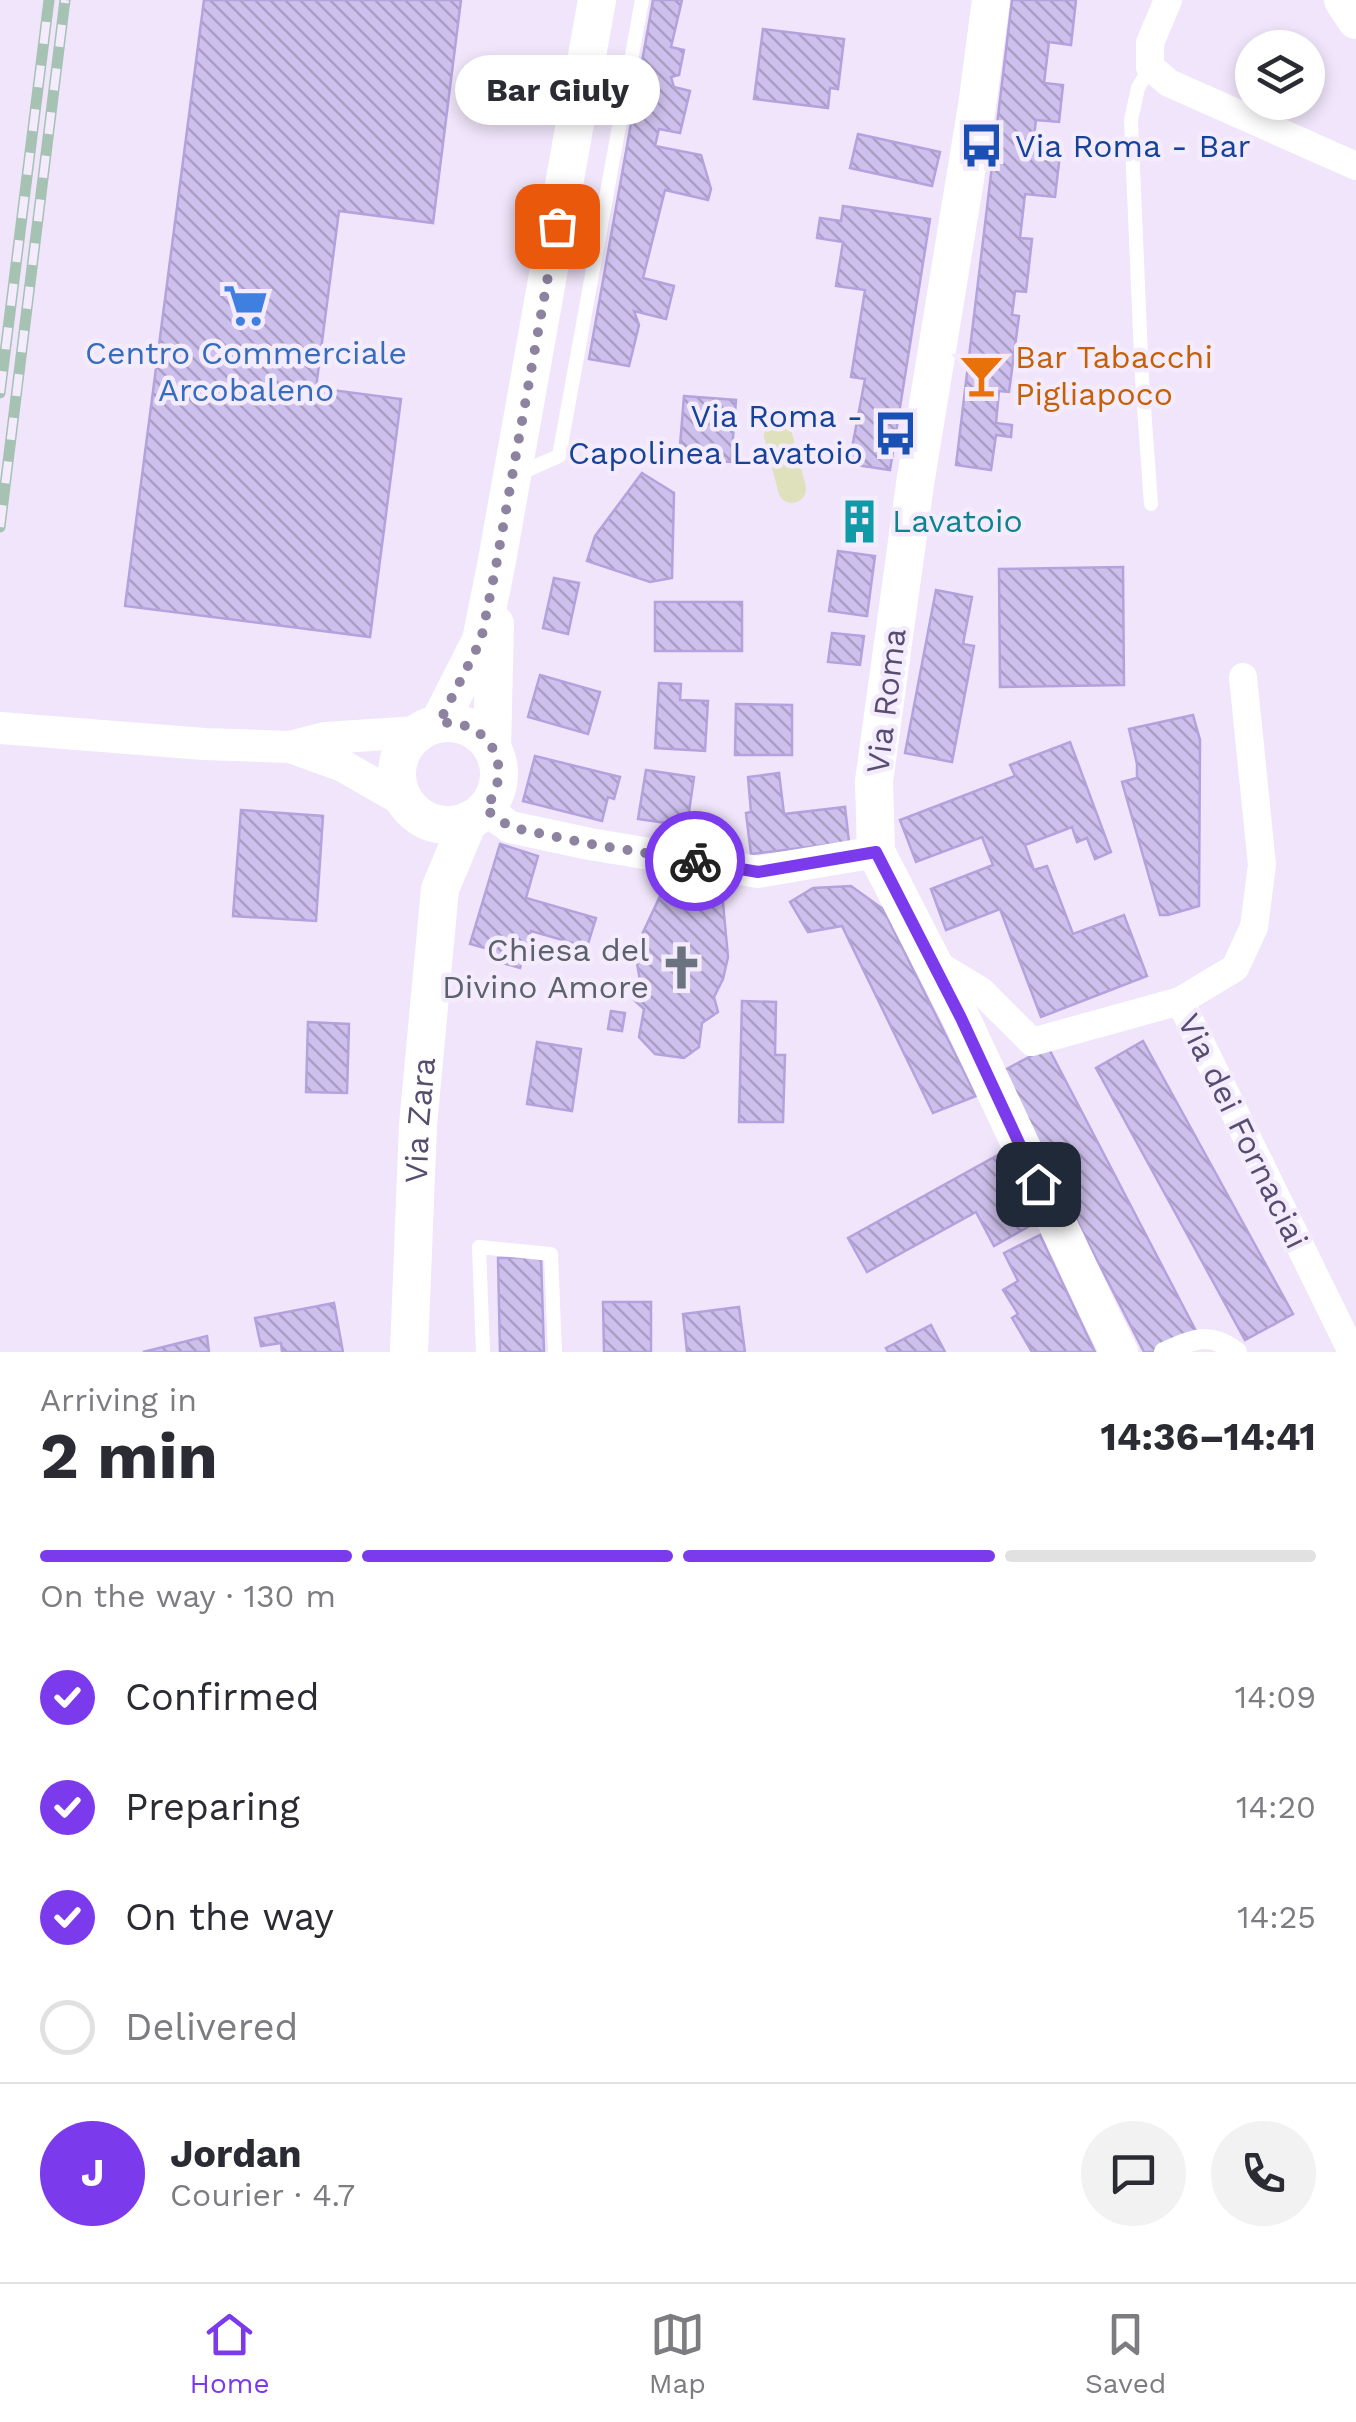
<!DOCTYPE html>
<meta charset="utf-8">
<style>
body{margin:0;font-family:"Work Sans",sans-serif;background:#f2f2f3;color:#2b2b33;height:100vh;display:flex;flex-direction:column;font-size:38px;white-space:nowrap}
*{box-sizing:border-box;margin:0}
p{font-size:32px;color:#7c7c81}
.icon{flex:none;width:55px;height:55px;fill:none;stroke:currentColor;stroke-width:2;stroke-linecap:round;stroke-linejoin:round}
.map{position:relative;height:1352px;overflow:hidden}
.panel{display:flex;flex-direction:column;background:#fff;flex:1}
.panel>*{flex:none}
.fabs{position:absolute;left:1235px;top:30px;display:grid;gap:20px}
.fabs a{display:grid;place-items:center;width:90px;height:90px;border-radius:50%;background:#fff;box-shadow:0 5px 15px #0003;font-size:50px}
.pin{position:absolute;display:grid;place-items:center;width:85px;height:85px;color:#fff;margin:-42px;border-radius:20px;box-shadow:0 5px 15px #0006}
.courier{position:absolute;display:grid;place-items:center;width:100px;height:100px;margin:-50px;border:8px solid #7c3aed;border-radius:50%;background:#fff;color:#222;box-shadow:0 2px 12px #0007}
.bubble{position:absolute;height:70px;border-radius:35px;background:#fff;box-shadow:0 5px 15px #0003;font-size:32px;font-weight:700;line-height:70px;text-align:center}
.overview em{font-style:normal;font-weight:700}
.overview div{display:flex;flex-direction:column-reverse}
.overview{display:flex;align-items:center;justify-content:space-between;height:170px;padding:0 40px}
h1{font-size:65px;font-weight:700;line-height:75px}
.bar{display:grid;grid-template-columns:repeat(4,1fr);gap:15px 10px;align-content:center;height:120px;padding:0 40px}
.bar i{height:12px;border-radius:8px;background:#e1e1e2}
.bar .current{background:#7c3aed}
.bar p{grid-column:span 4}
.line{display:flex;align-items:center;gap:25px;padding:0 40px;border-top:2px solid #e1e1e2}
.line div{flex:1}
.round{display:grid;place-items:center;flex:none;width:105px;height:105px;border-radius:52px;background:#f2f2f3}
ol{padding:0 40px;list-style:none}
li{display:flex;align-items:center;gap:30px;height:110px}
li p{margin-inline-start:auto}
li .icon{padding:10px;border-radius:50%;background:#7c3aed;color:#fff;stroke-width:4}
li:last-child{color:#7c7c81}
li i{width:55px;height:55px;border:5px solid #e1e1e2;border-radius:50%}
.dock{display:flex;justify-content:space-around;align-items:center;height:140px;border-top:2px solid #e1e1e2;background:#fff;font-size:28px;color:#7c7c81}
.dock a{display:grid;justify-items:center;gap:5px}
.dock .current{color:#7c3aed}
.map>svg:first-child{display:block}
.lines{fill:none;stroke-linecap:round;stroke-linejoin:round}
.canal{stroke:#dfe1bc;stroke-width:28}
.building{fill:url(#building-back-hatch);stroke:#b3a2dd;stroke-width:2.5}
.service{stroke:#fff;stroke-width:14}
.pedestrian{stroke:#fff;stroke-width:20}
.minor{stroke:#fff;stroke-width:28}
.tertiary{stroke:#fff;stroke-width:32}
.secondary{stroke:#fff;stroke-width:38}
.rail-casing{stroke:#a5c2b2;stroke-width:11}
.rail{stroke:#f4ebfd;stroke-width:8;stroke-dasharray:22;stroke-linecap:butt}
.done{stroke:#8d82a0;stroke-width:10;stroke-dasharray:0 18}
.route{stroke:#7c3aed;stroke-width:12}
.labels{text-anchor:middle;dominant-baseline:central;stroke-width:9;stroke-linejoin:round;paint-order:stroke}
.transit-label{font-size:32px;fill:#164399;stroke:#f4ebfd;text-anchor:start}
.shop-label{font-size:32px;fill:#366cbe;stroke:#f4ebfd}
.food-label{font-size:32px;fill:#c56008;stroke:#f4ebfd;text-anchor:start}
.culture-label{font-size:32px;fill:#0d838f;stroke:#f4ebfd;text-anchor:start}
.street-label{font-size:32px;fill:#574d70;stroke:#f4ebfd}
.worship-label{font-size:32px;fill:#5b616d;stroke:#f4ebfd;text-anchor:end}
</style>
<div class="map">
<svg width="1356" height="1352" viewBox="0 0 1356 1352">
<defs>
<pattern id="building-back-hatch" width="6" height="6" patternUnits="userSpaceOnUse" patternTransform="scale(2.5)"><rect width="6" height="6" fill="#cec0ec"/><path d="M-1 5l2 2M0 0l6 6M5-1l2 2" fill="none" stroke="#aa9ec4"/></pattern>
</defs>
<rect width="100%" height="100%" fill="#f0e5fa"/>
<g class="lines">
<!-- canal -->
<path class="canal" d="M778,435L792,489"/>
</g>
<!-- building -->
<g class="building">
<path d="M204,0H461L433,223L339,211L316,388L401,399L370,637L125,606Z"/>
<path d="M653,0H682L671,47L684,50L679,75L671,77L674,87L690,91L680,133L659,129L655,146L701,155L711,189L708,200L665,190L643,278L674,286L666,319L634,311L639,325L629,366L589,359Z"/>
<path d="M1012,0H1076L1071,45L1049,42L1044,83L1063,85L1059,122L1036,120L1032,151L1060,154L1055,197L1025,194L1020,238L1032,239L1026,292L1015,291L1012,315L1019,316L1009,392L999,391L996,423L1012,425L1011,437L996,435L991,470L956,465Z"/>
<path d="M763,29L844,39L838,89L830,88L828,108L754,99Z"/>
<path d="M858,134L940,152L932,186L850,168Z"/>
<path d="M843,206L930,219L890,470L849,464L865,379L851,377L865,290L836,286L843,242L817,238L820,218L841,221Z"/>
<path d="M684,396L736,400L731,462L679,458Z"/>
<path d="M642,473L674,493L672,578L650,582L587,561L595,536Z"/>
<path d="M847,509L875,513L872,532L844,528Z"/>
<path d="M838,551L875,556L867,616L829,611Z"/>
<path d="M1123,567L1124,685L1000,687L999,569Z"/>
<path d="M554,578L579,583L568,634L543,628Z"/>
<path d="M936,590L972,597L963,644L974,646L952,762L905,753Z"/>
<rect x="655" y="602" width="87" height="49"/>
<path d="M832,633L864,636L860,665L828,662Z"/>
<path d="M540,675L600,692L588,734L528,717Z"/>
<path d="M659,683L681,684L680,700L708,701L705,751L655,748Z"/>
<path d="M736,704L792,705V755H735Z"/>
<path d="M1193,715L1200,740L1199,906L1168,915H1160L1122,782L1137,778V764L1129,729Z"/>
<path d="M1070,742L1111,852L1095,859L1087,838L1077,842L1072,827L1025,845L1034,870L1047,866L1073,934L1124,915L1147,976L1041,1017L1000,909L946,930L931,889L993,865L982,837L916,862L900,820L1015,776L1010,765Z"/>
<path d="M535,756L620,777L614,799L608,797L602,821L523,801Z"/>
<path d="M646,770L694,777L687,826L638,819Z"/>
<path d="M779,773L784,814L845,807L849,842L751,854L746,813L751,812L748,777Z"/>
<path d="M241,810L323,816L316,921L233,916Z"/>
<path d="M500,844L538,856L526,898L596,918L587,947L531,931L520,968L489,959L492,950L470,944Z"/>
<path d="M851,886L883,909L976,1096L933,1113L842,926L808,932L790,902L813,888Z"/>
<path d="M662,892L723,903L728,957L723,979L714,997L718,1012L702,1023L699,1047L684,1058L655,1054L639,1037L644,1009L633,999L640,981L636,957L639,941Z"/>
<path d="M742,1001L776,1002L775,1055H785L783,1122H739Z"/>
<path d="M611,1011L625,1013L622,1031L608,1029Z"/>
<path d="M308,1022L349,1024L347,1093L306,1092Z"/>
<path d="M1143,1041L1293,1314L1245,1340L1096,1068Z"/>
<path d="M537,1042L581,1049L572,1111L527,1104Z"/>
<path d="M1048,1047L1196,1331L1157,1352H1144L1001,1072Z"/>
<path d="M998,1155L1035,1223L994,1246L976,1212L867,1272L848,1238Z"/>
<path d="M1040,1235L1095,1352H1032L1012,1318L1018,1314L1003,1290L1018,1281L1004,1253Z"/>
<path d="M541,1257L544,1352H500L498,1258Z"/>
<path d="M603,1302H651V1352H604Z"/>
<path d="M334,1303L343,1352H282L281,1343L261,1346L255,1318Z"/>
<path d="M739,1307L745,1352H687L683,1314Z"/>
<path d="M931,1325L945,1352H888L886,1348Z"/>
<path d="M207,1336L209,1352H143Z"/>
</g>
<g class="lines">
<!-- service -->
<g class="service">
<path d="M1150,67L1138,88L1131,120L1142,380L1151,504"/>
<path d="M518,474L559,456L642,0"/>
<path d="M483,1352L479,1247L551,1254L555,1352"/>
</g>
<!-- pedestrian -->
<path class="pedestrian" d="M1164,1352C1193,1339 1210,1331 1237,1352"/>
<!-- minor -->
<g class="minor">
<path d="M1168,0L1150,43V67L1169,83L1356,166"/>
<path d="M933,962L981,991L1032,1042L1180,1001L1352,1352"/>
<path d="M1180,1001L1235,968L1254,927L1262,865L1243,677"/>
</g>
<!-- tertiary -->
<g class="tertiary">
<path d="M0,728L204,744L290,747L325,738L418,732"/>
<path d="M290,747L343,766L406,802"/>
<path d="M485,809L510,827L590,844L758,872L876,852"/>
</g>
<!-- secondary -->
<g class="secondary">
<path d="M991,0L977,106L915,484L874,781L876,852L961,1018L1101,1316L1119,1352"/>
<path d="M1343,0L1356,20"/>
<path d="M439,723L481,640L496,566L597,0"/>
<circle cx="448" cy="774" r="51"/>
<path d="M492,748L495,624"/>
<path id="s1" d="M409,1352L418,1125L440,889L469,820"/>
</g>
<defs>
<g id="rail">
<path d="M0,393L49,0"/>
<path d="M0,527L65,0"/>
</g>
</defs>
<!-- rail casing -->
<use href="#rail" class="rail-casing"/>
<!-- rail -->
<use href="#rail" class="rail"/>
</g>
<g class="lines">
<!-- done -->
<path class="done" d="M557,226L496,566L481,640L439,723C491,719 516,768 485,809L510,827L590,844L695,861"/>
<!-- route -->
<path class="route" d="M695,861L758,872L876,852L961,1018L1038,1184"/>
</g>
<!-- icons -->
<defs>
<symbol id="bus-bare" viewBox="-9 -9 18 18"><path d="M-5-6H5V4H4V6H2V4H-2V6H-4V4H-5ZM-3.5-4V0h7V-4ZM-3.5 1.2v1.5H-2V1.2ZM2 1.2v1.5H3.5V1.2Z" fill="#1a4fb4" stroke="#f4ebfd" stroke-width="2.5" paint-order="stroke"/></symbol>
<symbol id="supermarket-bare" viewBox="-9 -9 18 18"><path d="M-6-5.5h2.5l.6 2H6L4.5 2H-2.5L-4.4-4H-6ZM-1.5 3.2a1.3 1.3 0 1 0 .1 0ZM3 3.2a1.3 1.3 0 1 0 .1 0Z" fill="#3f7fe0" stroke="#f4ebfd" stroke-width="2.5" paint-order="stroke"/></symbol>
<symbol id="bar-bare" viewBox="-9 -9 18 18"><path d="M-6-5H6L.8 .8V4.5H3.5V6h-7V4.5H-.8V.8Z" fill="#e8710a" stroke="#f4ebfd" stroke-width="2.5" paint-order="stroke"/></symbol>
<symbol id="building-bare" viewBox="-9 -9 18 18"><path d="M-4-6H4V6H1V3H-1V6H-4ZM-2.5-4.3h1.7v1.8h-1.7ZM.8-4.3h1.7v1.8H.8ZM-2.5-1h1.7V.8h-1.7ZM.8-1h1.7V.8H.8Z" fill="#0f9aa8" stroke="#f4ebfd" stroke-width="2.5" paint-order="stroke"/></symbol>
<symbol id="church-bare" viewBox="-9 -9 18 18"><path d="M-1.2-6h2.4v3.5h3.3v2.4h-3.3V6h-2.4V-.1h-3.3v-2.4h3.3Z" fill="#6b7280" stroke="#f4ebfd" stroke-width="2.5" paint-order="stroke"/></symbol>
</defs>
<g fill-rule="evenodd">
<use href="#bus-bare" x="950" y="114" width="63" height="63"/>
<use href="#supermarket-bare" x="214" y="274" width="63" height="63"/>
<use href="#bar-bare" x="950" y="344" width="63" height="63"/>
<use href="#bus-bare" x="864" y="402" width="63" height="63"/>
<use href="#building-bare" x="828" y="490" width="63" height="63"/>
<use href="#church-bare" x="650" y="936" width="63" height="63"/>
</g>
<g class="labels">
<!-- transit labels -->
<g class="transit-label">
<text x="1015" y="146">Via Roma - Bar</text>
<text x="863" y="416" text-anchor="end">Via Roma -<tspan x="863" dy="37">Capolinea Lavatoio</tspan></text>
</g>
<!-- shop labels -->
<g class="shop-label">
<text x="246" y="353">Centro Commerciale<tspan x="246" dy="37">Arcobaleno</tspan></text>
</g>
<!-- food labels -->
<g class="food-label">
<text x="1015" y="357">Bar Tabacchi<tspan x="1015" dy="37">Pigliapoco</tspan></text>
</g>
<!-- culture labels -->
<g class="culture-label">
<text x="892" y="521">Lavatoio</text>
</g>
<!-- street labels -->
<g class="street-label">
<text transform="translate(886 701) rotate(-83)">Via Roma</text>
<text stroke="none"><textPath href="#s1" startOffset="232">Via Zara</textPath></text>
<text transform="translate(1243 1131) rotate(64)">Via dei Fornaciai</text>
</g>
<!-- worship labels -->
<g class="worship-label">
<text x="649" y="950">Chiesa del<tspan x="649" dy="37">Divino Amore</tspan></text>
</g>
</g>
</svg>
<div class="fabs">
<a><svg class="icon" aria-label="layers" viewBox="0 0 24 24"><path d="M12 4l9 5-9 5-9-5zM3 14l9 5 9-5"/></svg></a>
</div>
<div class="pin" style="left:557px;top:226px;background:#ea580c"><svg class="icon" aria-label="bag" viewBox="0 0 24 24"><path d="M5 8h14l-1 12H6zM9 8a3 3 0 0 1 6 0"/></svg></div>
<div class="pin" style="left:1038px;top:1184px;background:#1f2937"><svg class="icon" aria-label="home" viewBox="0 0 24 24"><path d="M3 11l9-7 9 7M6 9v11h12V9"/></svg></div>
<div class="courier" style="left:695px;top:861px"><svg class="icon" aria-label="bike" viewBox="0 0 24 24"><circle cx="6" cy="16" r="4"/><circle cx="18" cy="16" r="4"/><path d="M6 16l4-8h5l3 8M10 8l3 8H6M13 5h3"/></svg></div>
<div class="bubble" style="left:455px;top:55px;width:205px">Bar Giuly</div>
</div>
<section class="panel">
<div class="overview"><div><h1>2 min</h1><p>Arriving in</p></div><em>14:36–14:41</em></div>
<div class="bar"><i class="current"></i><i class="current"></i><i class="current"></i><i></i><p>On the way · 130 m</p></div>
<ol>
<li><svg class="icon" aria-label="check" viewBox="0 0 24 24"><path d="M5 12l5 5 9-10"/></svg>Confirmed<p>14:09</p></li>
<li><svg class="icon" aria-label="check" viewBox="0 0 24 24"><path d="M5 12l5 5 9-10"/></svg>Preparing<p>14:20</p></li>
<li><svg class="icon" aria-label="check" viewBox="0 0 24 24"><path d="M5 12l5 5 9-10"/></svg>On the way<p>14:25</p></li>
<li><i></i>Delivered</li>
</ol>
<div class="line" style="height:180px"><b class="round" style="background:#7c3aed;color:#fff">J</b><div><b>Jordan</b><p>Courier · 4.7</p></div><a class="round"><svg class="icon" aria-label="chat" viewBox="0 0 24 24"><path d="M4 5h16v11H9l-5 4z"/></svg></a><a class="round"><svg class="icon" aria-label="phone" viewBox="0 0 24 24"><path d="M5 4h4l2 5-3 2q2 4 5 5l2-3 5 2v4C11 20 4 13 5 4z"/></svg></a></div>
</section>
<nav class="dock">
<a class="current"><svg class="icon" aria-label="home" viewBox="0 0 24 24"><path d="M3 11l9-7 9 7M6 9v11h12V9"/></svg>Home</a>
<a><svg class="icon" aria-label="map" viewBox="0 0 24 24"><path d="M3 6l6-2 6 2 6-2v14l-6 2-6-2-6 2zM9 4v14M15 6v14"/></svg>Map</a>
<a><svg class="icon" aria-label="saved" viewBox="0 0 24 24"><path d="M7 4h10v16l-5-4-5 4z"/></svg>Saved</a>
</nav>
